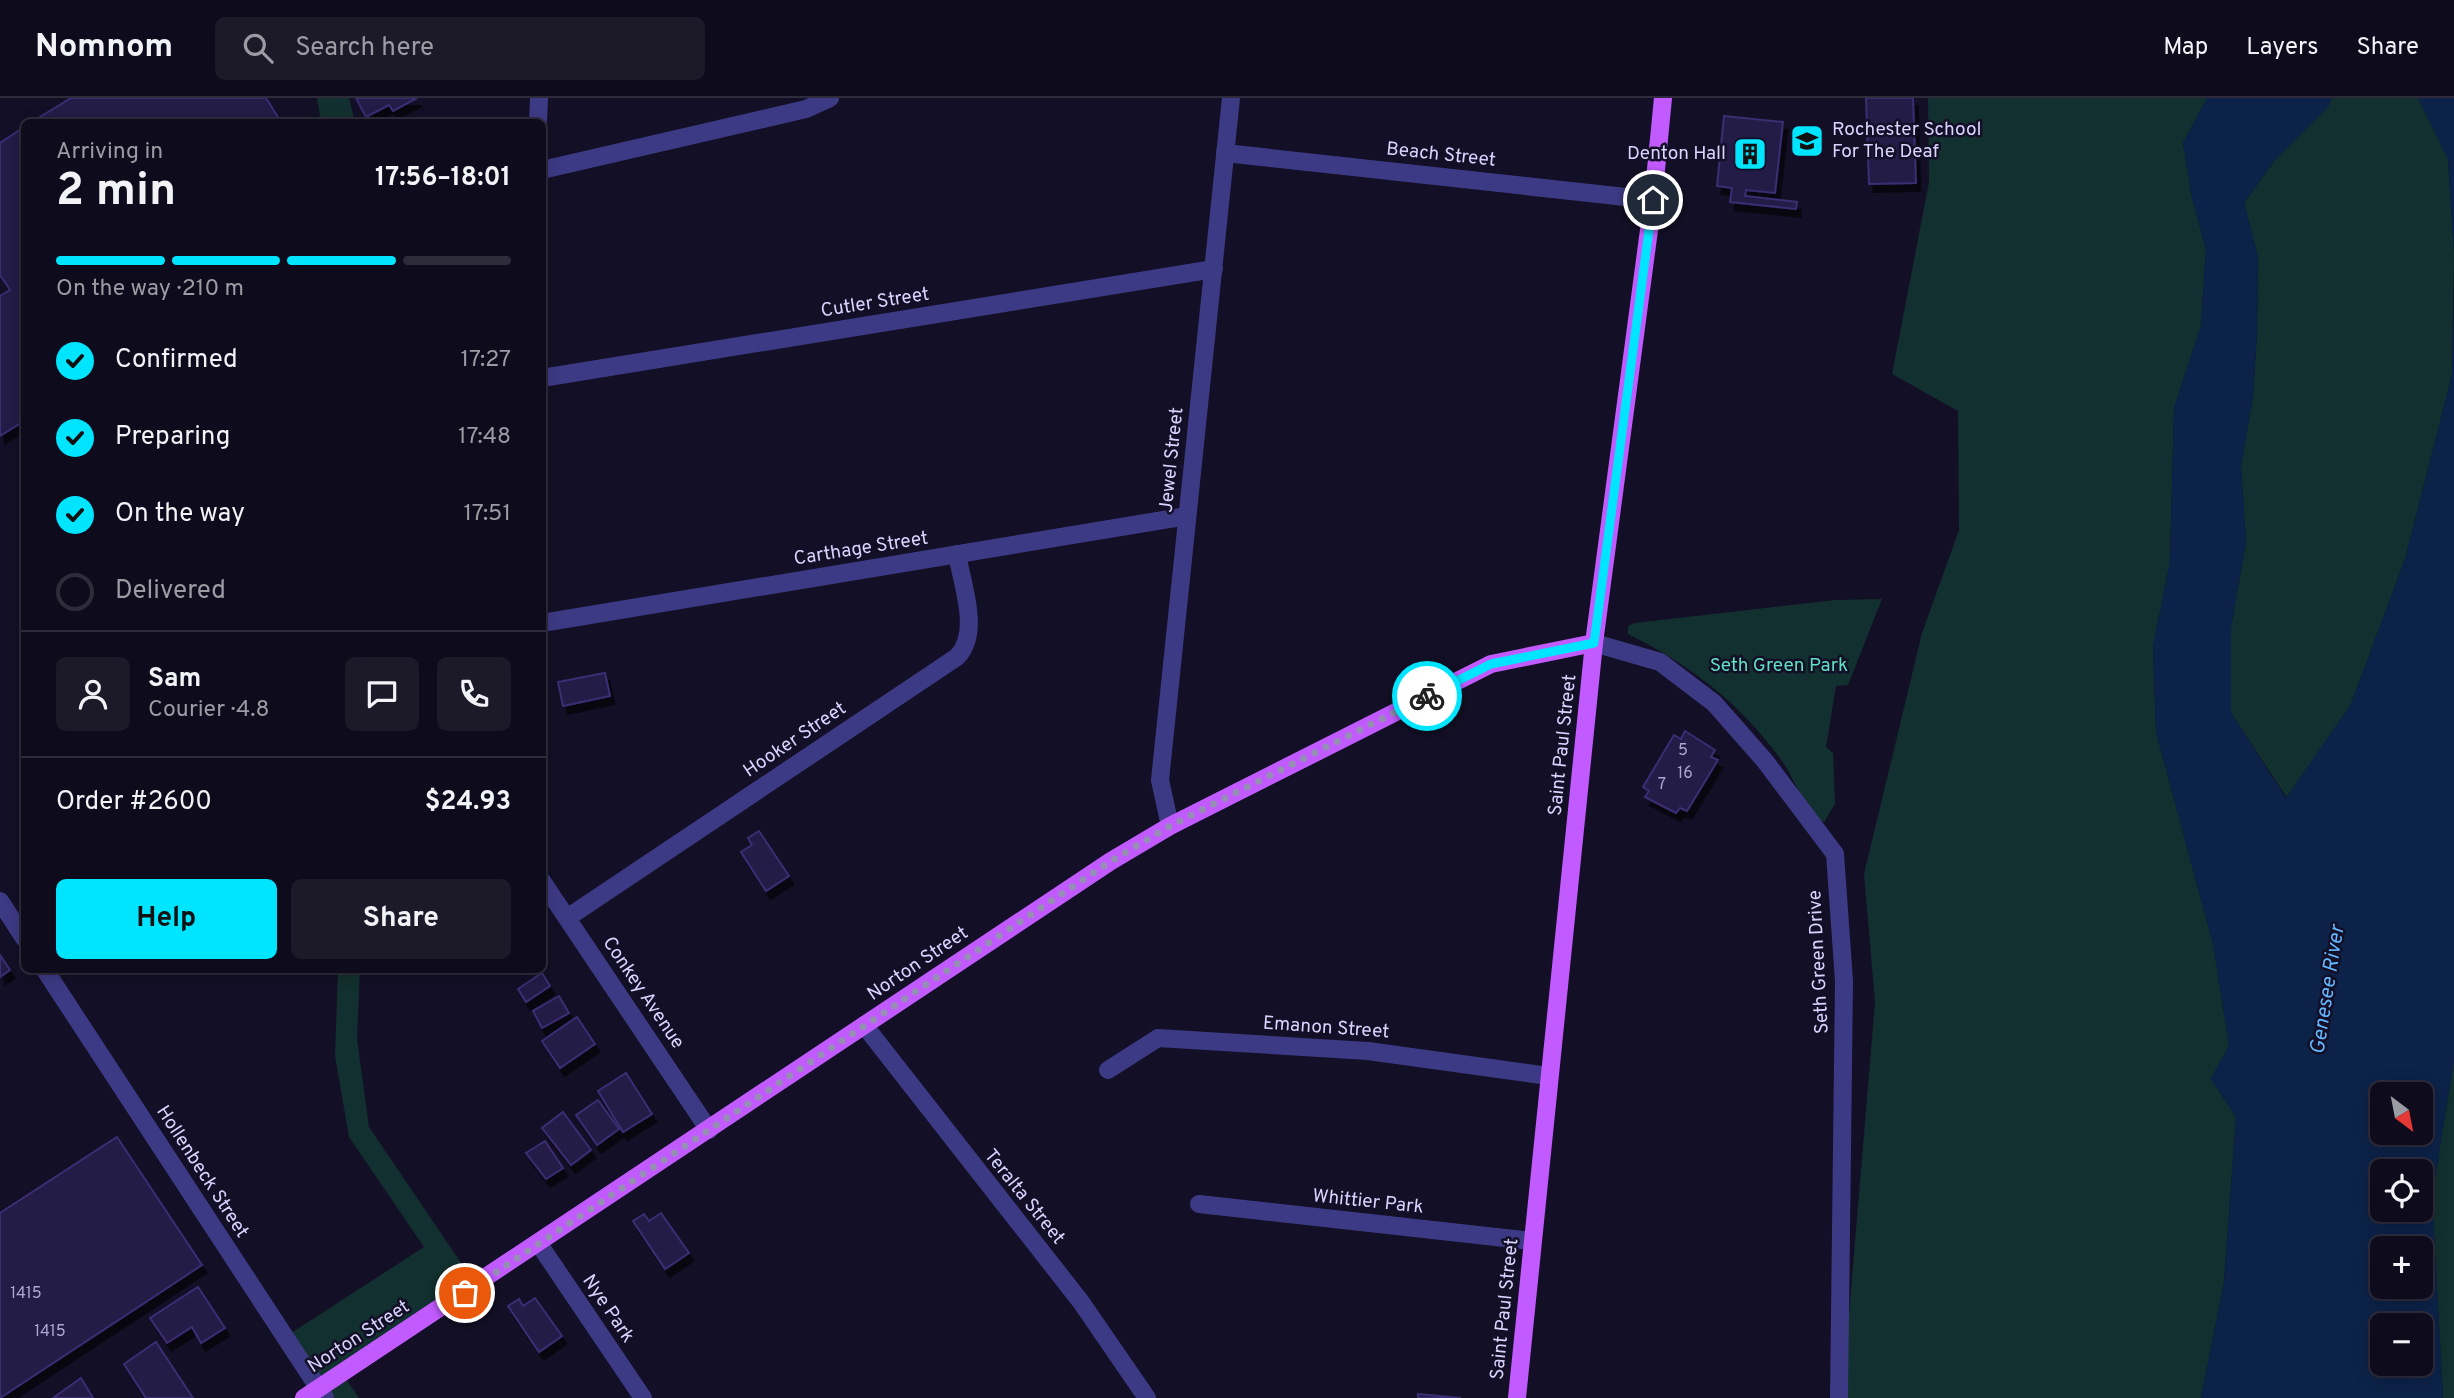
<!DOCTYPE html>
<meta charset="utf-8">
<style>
body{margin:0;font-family:Overpass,sans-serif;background:#1c1929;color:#f1f3f6;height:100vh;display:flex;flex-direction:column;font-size:26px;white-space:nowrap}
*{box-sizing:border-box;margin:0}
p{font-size:23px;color:#9b9ba3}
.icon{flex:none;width:38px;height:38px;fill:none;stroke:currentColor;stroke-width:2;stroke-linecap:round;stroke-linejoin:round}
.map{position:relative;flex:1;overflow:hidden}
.details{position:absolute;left:21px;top:21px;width:525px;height:854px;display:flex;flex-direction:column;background:#0e0b1c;border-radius:10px;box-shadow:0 4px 18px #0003,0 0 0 2px #2e2b3b}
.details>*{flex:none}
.needle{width:46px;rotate:148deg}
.controls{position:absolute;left:2370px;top:984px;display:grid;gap:14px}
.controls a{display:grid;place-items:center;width:63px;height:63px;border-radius:10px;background:#0e0b1c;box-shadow:0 4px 18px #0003,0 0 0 2px #2e2b3b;font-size:35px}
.pin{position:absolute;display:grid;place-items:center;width:60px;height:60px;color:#fff;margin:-30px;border:4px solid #fff;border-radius:50%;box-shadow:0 2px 7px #0007}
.courier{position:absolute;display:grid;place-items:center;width:70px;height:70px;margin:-35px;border:5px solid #00e5ff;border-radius:50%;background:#fff;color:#222;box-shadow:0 2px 9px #0007}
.summary em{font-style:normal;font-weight:700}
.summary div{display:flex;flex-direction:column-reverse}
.summary{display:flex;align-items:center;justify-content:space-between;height:119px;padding:0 35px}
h1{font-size:46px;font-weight:700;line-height:52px}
.bar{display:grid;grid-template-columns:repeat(4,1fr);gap:10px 7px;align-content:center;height:84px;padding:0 35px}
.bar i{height:9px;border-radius:5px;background:#2e2b3b}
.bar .selected{background:#00e5ff}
.bar p{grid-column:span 4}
.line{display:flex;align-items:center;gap:18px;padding:0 35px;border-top:2px solid #2e2b3b}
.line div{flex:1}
.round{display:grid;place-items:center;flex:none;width:74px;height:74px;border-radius:10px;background:#1c1929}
ol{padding:0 35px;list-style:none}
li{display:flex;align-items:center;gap:21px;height:77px}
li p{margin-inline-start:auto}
li .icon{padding:7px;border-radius:50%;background:#00e5ff;color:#111;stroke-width:4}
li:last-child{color:#9b9ba3}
li i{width:38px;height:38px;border:4px solid #2e2b3b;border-radius:50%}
.cta{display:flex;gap:14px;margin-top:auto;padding:14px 35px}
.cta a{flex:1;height:80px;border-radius:10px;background:#00e5ff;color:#111;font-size:28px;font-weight:700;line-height:80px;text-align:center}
.cta a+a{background:#1c1929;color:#f1f3f6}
header{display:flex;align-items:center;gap:42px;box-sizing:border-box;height:98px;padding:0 35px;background:#0e0b1c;border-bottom:2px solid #2e2b3b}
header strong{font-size:33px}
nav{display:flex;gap:38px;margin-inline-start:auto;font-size:24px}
.search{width:490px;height:63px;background:#1c1929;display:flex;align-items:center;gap:18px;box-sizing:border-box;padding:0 24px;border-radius:10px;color:#9b9ba3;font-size:26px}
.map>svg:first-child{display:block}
.green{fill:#12302f}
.water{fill:#0c2248;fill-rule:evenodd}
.building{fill:#241b47;stroke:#3b2d73;stroke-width:2;filter:url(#shadow)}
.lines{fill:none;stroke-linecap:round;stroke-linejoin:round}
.minor{stroke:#3d3a85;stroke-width:18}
.major{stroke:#c25bff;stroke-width:18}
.done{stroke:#948fb3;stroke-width:7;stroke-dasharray:0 12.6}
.route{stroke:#00e5ff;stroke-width:9}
.labels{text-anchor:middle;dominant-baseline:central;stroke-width:5;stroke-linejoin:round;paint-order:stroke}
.number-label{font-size:16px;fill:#aca6d1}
.poi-label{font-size:19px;fill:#d9d4ff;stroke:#130f26;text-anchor:start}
.street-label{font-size:19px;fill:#d9d4ff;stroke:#130f26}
.park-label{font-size:19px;fill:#5fe0c0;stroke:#130f26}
.water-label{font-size:21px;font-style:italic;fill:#62b6ff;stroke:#130f26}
</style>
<header>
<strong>Nomnom</strong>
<div class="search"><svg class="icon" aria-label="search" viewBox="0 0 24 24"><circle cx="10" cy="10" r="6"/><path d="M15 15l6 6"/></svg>Search here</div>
<nav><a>Map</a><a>Layers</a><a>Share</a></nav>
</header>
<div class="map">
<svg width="2454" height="1300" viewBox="0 0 2454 1300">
<defs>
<filter id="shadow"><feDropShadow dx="4.5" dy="8" stdDeviation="0" flood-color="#0009"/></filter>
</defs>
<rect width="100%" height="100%" fill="#130f26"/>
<!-- green -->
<g class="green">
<path d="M317,0H349L355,24H321Z"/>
<path d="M1928,0H2207L2183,45L2192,100L2206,151L2201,228L2174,310L2170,464L2153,549L2156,634L2213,846L2229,947L2211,981L2236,1019L2224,1184L2201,1300H1842L1875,904L1864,776L1922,535L1959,432L1958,313L1892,276L1929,84Z"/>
<path d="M2332,0H2418L2448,61L2454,155L2452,277L2405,461L2351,606L2287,700L2231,615V529L2246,444L2241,367L2253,299L2257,234L2258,159L2244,105L2274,63L2328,9Z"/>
<path d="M1882,501L1848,587L1836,588L1826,649L1833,655L1835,706L1824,724C1810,722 1792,676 1782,663C1740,605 1692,568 1628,536V528L1635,525L1835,502Z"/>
<path d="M338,872H360L357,941L369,1029L476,1187L342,1275L359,1300H304L318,1291L285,1239L424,1149L349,1039L335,958Z"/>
<path d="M2454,962V1300H2443L2432,1098Z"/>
</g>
<!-- water -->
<g class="water">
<path d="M2207,0H2332L2328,9L2274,63L2244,105L2258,159L2257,234L2253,299L2241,367L2246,444L2231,529V615L2286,700L2351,606L2405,461L2452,277L2454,199V962L2432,1098L2443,1300H2201L2224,1184L2236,1019L2211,981L2229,947L2213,846L2156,634L2153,549L2170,464L2174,310L2201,228L2206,151L2192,100L2183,45ZM2382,996H2420V1034H2382ZM2382,1073H2420V1111H2382ZM2382,1150H2420V1188H2382ZM2382,1227H2420V1265H2382Z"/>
<path d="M2418,0H2454V155L2448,61Z"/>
</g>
<!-- building -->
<g class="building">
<path d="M71,0H266L281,24H32Z"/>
<path d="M356,0H417L393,13L389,7L366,19Z"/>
<path d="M1866,0H1913L1916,85L1869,86Z"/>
<path d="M1724,18L1783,24L1775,95L1746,92L1745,98L1797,104L1796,111L1730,104L1732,90L1717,88Z"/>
<path d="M24,29V323L0,338V198L10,192L0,177V45Z"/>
<path d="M605,575L610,598L563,608L558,584Z"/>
<path d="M1685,633L1715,652L1711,659L1718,662L1687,713L1680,710L1676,715L1645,699L1649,693L1643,689L1674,637L1681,641Z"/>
<path d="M759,733L789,778L766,793L741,754L752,747L748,740Z"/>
<path d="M0,857L10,872L0,879Z"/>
<path d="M542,875L550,888L526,904L518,891Z"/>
<path d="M559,898L569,915L542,930L533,913Z"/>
<path d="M577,919L595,946L560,970L542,943Z"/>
<path d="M626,975L652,1016L623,1034L598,993Z"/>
<path d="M598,1002L619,1031L597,1047L576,1017Z"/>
<path d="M563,1014L591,1052L571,1067L542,1030Z"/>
<path d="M117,1039L202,1167L0,1300V1115Z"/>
<path d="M545,1043L563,1070L546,1081L526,1055Z"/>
<path d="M661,1115L689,1155L665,1171L633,1123L644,1116L649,1123Z"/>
<path d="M198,1189L225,1230L201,1245L192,1229L167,1245L150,1220Z"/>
<path d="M535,1200L562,1238L539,1254L508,1208L519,1201L523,1208Z"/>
<path d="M156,1244L193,1300H146L124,1266Z"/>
<path d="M81,1280L93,1300H53Z"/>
<path d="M1418,1296L1461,1300H1418Z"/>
</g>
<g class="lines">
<!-- minor -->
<g class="minor">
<path d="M538,24L539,0"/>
<path d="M1225,55L1653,102"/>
<path d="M542,72L806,11L830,0"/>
<path d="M542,280L1214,171"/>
<path d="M542,525L1187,418"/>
<path d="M1594,545L1660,564L1714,605L1765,663L1835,756L1844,883L1839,1300"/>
<path d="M1170,728L1160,682L1231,0"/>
<path d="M542,783L709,1032"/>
<path d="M0,803L24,840"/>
<path d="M567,820L957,559C981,535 962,486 957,456"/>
<path d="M45,872L325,1300"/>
<path d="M864,927L1081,1204L1147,1300"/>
<path d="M1108,972L1158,940L1368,953L1549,978"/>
<path d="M1199,1106L1532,1143"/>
<path d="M539,1146L643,1300"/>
</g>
<!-- major -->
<g class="major">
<path d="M304,1300L1111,763L1170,728L1491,566L1594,545"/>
<path d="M1517,1300L1594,545L1653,102L1663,0"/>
</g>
</g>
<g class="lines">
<!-- done -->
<path class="done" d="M465,1195L1111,763L1170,728L1427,598"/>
<!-- route -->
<path class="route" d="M1427,598L1491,566L1594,545L1653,102"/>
</g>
<!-- icons -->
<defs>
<symbol id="school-square" viewBox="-11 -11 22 22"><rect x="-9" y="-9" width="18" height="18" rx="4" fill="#00e5ff" stroke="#130f26"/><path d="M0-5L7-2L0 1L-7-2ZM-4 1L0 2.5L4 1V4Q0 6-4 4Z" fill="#111"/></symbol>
<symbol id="building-square" viewBox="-11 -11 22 22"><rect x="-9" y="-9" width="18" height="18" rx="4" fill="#00e5ff" stroke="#130f26"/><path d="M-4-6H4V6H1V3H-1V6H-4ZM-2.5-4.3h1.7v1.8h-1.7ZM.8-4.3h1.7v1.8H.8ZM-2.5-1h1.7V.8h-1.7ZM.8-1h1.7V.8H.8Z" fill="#111"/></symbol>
</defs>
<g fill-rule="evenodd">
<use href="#school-square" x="1788" y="24" width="38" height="38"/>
<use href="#building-square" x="1731" y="37" width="38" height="38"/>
</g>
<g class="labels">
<!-- number labels -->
<g class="number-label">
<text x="1683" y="653">5</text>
<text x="1685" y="676">16</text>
<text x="1662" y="687">7</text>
<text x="26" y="1196">1415</text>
<text x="50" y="1234">1415</text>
</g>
<!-- poi labels -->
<g class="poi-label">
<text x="1832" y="32">Rochester School<tspan x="1832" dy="22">For The Deaf</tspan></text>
<text x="1726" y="56" text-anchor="end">Denton Hall</text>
</g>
<!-- street labels -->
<g class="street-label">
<text transform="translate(1441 57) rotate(6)">Beach Street</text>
<text transform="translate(875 205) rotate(-9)">Cutler Street</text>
<text transform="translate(1172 362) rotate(-84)">Jewel Street</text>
<text transform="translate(861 451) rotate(-9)">Carthage Street</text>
<text transform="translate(795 642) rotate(-34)">Hooker Street</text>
<text transform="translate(1563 647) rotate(-84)">Saint Paul Street</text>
<text transform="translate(1819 864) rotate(-93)">Seth Green Drive</text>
<text transform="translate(918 866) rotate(-34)">Norton Street</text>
<text transform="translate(643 895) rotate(56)">Conkey Avenue</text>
<text transform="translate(1326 930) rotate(4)">Emanon Street</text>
<text transform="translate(202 1074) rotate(57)">Hollenbeck Street</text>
<text transform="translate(1024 1099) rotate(51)">Teralta Street</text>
<text transform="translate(1368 1104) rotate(6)">Whittier Park</text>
<text transform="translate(608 1211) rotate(56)">Nye Park</text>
<text transform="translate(1505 1211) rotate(-84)">Saint Paul Street</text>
<text transform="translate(359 1239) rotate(-33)">Norton Street</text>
</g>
<!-- park labels -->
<g class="park-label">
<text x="1779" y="568">Seth Green Park</text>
</g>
<!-- water labels -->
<g class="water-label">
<text transform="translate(2328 892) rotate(-81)">Genesee River</text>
</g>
</g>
</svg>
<div class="controls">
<a><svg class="needle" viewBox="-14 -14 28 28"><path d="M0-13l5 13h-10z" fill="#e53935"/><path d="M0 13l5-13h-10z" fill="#9b9ba3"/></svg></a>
<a><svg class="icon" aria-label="locate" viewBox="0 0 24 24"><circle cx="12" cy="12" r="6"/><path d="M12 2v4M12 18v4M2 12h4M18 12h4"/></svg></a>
<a>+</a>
<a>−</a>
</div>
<div class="pin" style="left:465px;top:1195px;background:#ea580c"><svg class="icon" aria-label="bag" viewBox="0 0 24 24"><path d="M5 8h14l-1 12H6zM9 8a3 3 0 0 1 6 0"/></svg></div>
<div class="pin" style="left:1653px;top:102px;background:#1f2937"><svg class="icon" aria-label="home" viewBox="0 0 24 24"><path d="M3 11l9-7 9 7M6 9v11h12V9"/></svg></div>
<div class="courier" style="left:1427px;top:598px"><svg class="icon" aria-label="bike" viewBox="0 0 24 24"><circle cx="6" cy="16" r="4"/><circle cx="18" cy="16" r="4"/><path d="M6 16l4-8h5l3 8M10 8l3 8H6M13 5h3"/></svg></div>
<section class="details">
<div class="summary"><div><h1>2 min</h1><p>Arriving in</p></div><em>17:56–18:01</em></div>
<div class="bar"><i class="selected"></i><i class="selected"></i><i class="selected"></i><i></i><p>On the way · 210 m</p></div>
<ol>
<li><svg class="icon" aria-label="check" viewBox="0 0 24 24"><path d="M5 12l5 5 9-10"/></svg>Confirmed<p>17:27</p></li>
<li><svg class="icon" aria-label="check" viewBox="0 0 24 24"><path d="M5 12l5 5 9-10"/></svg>Preparing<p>17:48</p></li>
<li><svg class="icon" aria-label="check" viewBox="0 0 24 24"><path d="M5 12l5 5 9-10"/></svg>On the way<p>17:51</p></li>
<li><i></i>Delivered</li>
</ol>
<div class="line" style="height:126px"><a class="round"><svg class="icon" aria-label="person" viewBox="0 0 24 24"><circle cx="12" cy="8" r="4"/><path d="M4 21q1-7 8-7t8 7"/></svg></a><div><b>Sam</b><p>Courier · 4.8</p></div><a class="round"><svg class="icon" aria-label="chat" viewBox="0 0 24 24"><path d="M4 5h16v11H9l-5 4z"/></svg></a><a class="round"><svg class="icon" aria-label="phone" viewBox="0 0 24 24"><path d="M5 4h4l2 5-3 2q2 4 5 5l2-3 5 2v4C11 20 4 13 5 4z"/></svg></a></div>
<div class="line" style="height:91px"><div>Order #2600</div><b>$24.93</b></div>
<div class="cta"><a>Help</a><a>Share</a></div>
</section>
</div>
